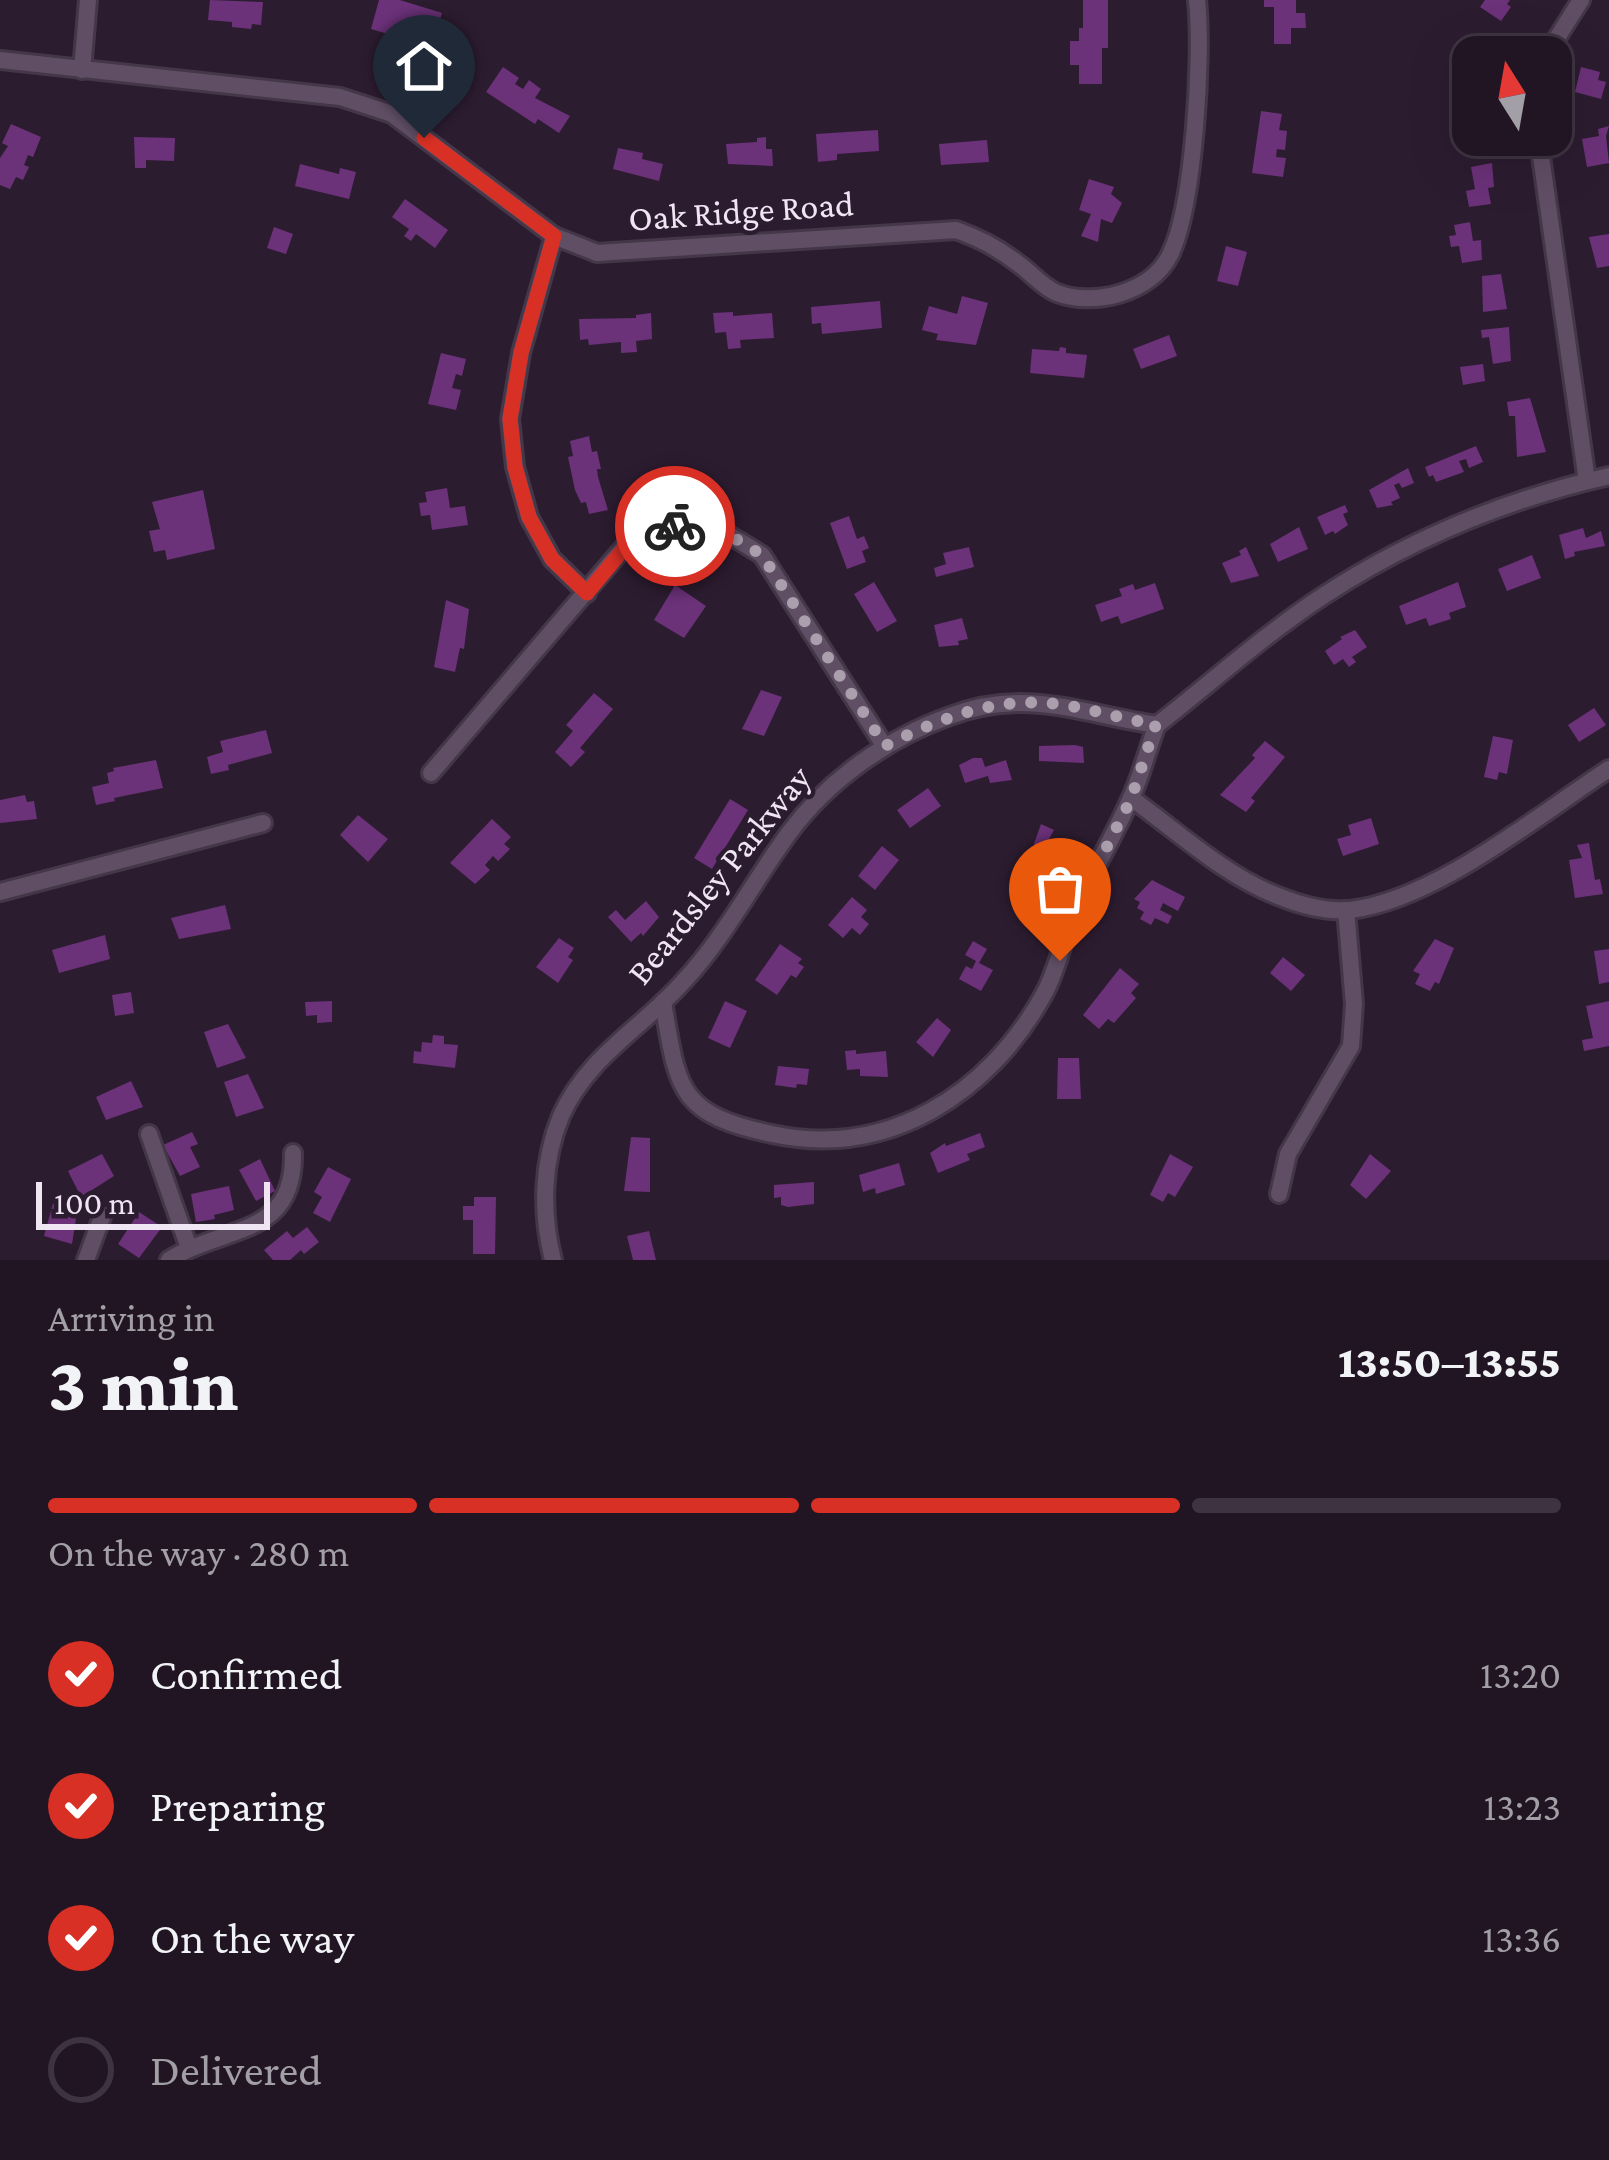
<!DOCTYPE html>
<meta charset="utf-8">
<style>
body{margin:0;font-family:"Crimson Pro",serif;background:#2d2231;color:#f1f3f6;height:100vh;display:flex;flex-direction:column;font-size:45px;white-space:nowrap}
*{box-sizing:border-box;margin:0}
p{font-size:39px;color:#a29fa6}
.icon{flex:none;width:66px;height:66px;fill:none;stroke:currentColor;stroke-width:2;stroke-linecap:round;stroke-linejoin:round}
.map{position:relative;height:1260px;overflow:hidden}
.drawer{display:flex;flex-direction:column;background:#211524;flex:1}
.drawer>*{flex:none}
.needle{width:78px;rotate:349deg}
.fabs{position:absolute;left:1452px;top:36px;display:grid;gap:24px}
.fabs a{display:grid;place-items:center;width:120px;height:120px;border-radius:24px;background:#211524;box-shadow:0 12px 48px #0002,0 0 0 3px #3e3441;font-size:60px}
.scale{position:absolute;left:36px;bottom:30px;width:234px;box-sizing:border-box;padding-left:12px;border:6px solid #f0e5f2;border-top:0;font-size:33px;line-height:42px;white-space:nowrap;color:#f0e5f2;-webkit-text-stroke:9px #2c1c30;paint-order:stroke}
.pin{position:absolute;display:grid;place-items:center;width:102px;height:102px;color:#fff;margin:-123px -51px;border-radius:50% 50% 50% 0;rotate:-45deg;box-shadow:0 0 12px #0007}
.pin .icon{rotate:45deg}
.courier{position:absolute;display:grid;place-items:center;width:120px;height:120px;margin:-60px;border:9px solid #d93025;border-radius:50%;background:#fff;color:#222;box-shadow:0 3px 15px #0007}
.head em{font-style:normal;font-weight:800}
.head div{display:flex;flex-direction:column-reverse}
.head{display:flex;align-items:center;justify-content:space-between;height:204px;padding:0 48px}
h1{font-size:78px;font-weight:800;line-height:90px}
.bar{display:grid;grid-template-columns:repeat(4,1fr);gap:18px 12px;align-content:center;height:144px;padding:0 48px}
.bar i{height:15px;border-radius:9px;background:#3e3441}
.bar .on{background:#d93025}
.bar p{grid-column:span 4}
ol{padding:0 48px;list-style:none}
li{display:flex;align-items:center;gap:36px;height:132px}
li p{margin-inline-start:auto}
li .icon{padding:12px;border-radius:50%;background:#d93025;color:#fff;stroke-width:4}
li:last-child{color:#a29fa6}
li i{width:66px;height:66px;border:6px solid #3e3441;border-radius:50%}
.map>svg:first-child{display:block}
.building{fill:#6b3179}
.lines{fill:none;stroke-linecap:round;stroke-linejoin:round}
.street-casing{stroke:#443748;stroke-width:22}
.street{stroke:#604e65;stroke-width:16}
.done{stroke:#ab9fae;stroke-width:12;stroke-dasharray:0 21.6}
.route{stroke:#d93025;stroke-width:15}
.labels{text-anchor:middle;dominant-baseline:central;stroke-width:9;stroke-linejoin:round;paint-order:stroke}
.street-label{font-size:36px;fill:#f0e5f2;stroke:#2c1c30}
</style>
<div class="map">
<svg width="1609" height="1260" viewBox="0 0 1609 1260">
<rect width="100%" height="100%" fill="#2c1c30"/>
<!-- building -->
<g class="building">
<path d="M210,0L263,2L261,25L252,24L251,29L232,27V22L208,20Z"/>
<path d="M379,0H400L442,13L437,29L455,35L450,52L371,29Z"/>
<path d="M1083,0H1108V48H1102V84H1079V65H1070V41H1079V28H1083Z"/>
<path d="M1264,0H1296V13H1305L1306,28H1291V44H1274V7H1264Z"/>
<path d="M1485,0H1510L1507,4L1511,7L1501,21L1480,7Z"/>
<path d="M1467,37L1493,45L1486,57H1473V77L1458,72Z"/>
<path d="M503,67L519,78L515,84L523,89L529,80L541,89L535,98L570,116L559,133L538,119L535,124L486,92Z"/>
<path d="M1581,67L1600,72L1598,80L1606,82L1601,99L1575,92Z"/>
<path d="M1465,103L1473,104V134L1455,133L1456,120L1464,121Z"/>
<path d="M1261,111L1282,114L1279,130L1287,131L1285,150L1277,149L1276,157L1286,158L1283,177L1252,173Z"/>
<path d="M11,124L41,137L33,157L28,155L24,165L29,167L23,180L16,177L10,189L0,185V158L8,146L2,143Z"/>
<path d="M1609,126L1606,136L1609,163L1587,167L1582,139L1599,136L1598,129Z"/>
<path d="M878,130L879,151L837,154V160L818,162L816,134Z"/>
<path d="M134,137L175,138L174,161L146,160V168H135Z"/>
<path d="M766,137V149H772L773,166L728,164L726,144L757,142V138Z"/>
<path d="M987,140L989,162L941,165L939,144Z"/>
<path d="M618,148L643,153L642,159L663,164L659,181L613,169Z"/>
<path d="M1492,163L1494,187L1488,188L1491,204L1469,207L1466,191L1475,189L1471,167Z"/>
<path d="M300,164L339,174L340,168L356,172L349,199L295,186Z"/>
<path d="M1089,179L1114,187L1111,194L1122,203L1112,223L1101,219L1098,242L1081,236L1091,214L1079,210Z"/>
<path d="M405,199L448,230L435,248L416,234L411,241L404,236L409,229L392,217Z"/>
<path d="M1470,222L1473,241L1481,240L1482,260L1462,263L1459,246L1451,247L1449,236L1456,235L1454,225Z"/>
<path d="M274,227L293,234L286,254L267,248Z"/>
<path d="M1609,234V266L1597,268L1589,237Z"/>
<path d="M1226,246L1247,252L1238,286L1217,281Z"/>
<path d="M1501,274L1507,309L1483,312L1482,276Z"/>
<path d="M962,296L988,303L976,345L936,340L938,334L922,330L929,306L957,314Z"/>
<path d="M880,301L882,328L822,334L821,323L812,324L811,307Z"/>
<path d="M733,312V316L772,313L774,338L740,340L741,348L728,349L726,332L715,333L713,313Z"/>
<path d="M651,313L652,339L636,341L637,352L621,353V342L589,345L588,339L580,340L579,319L636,318V315Z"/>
<path d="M1509,327L1511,361L1493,364L1489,337L1482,338L1481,330Z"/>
<path d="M1169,335L1177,356L1141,369L1133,349Z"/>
<path d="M1060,347L1066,348V353L1087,355L1084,378L1030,373L1032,349L1059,351Z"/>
<path d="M441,353L466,359L462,376L456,374L452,388L461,390L456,410L428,404Z"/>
<path d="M1483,364L1485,381L1463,385L1460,367Z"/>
<path d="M1530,398L1546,452L1517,457L1515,416H1509L1507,402Z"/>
<path d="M589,436L592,452L597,451L601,469H597L598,477L608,510L589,514L586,502L581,503L575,490L568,457L573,456L570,441Z"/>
<path d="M1476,446L1483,462L1469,468L1466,459L1459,461L1464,472L1436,482L1433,475L1429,477L1425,467Z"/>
<path d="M1408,468L1414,483L1402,488L1399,483L1394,485L1400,498L1391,502L1393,505L1377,508L1369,490Z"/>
<path d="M447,488L450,508L465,506L468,525L432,530L430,515L421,516L419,503L427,502L425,492Z"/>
<path d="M203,490L215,549L167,560L165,550L154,552L149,531L160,529L152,502Z"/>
<path d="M1345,505L1348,512L1343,514L1348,525L1335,534L1333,531L1325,535L1317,517Z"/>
<path d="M849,516L857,539L864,536L869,548L862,551L866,562L847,569L830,523Z"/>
<path d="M1299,527L1308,549L1278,562L1270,544Z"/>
<path d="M1583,528L1586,538L1601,531L1605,546L1574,552L1575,556L1565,559L1559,535Z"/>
<path d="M969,547L974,567L936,577L934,568L946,564L943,553Z"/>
<path d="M1246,547L1259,576L1231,583L1222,563L1241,555L1239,551Z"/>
<path d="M1532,555L1541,578L1507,591L1498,569Z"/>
<path d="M874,582L897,621L877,632L854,594Z"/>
<path d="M1458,582L1466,607L1449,613L1451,619L1429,626L1426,618L1406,625L1399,606Z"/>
<path d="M1155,583L1164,609L1121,624L1118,616L1101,622L1095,605L1122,596L1119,589L1133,584L1135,590Z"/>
<path d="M675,585L706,606L684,638L654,620Z"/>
<path d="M446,600L469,609L464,649L460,648L455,672L434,667Z"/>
<path d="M962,618L968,639L958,641L959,645L939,647L934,625Z"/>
<path d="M1355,630L1367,647L1352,657L1356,662L1349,667L1343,659L1334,665L1325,651L1342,639L1340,637Z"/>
<path d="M761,690L782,697L764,736L742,729Z"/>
<path d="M594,693L613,709L580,748L585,752L571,767L555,752L573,731L566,725Z"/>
<path d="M1594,708L1606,725L1579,742L1568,725Z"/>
<path d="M266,730L272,753L228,765L229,770L211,774L207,757L223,752L220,741Z"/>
<path d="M1493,736L1513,740L1507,774L1499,772L1497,780L1484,777Z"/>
<path d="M1265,741L1285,757L1251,798L1255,801L1246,812L1220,795L1255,758L1252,755Z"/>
<path d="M1075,745L1083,747L1084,763L1039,761V746Z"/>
<path d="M973,758H982L985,767L1006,760L1012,780L990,783L988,776L965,783L959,765Z"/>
<path d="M156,760L163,788L114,798L115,801L96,805L92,787L109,783L107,773L114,771L113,768Z"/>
<path d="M928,788L941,806L910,828L897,810Z"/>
<path d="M25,795L27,802L34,801L37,819L0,823V800Z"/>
<path d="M730,799L748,810L712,869L694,858Z"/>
<path d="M358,815L388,839L368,862L340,835Z"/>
<path d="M1371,818L1379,844L1343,856L1337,839L1351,835L1348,825Z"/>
<path d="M492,819L511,837L504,844L510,849L498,861L493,856L485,865L490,870L475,884L450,863Z"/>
<path d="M1041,824L1054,830L1042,852L1052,857L1042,879L1024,872Z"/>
<path d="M1589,843L1595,880L1600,879L1603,894L1575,898L1569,860L1582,858L1577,845Z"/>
<path d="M882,846L899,860L875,890L858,876Z"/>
<path d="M1152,880L1185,897L1178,911L1163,903L1160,910L1172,916L1168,924L1155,918L1151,925L1140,919L1144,912L1137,908L1140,902L1134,899Z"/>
<path d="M852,897L867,910L861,917L869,924L860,935L852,928L843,938L828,925Z"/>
<path d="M646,901L659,917L643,936L641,933L631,942L608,917L616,910L625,920Z"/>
<path d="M225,905L231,929L179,939L171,918Z"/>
<path d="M105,935L110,959L59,973L52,950Z"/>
<path d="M559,938L574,948L568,957L573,960L558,983L536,967Z"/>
<path d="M1435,939L1454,948L1439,984L1435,982L1430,991L1415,984L1420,974L1413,971Z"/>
<path d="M973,941L987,949L979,963L993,970L981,991L959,979L966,966L972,969L976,961L965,955Z"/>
<path d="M780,944L802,959L798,963L804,967L796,978L791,975L777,995L755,980Z"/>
<path d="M1609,949V982L1599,984L1594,951Z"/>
<path d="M1283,957L1305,975L1291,991L1270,973Z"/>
<path d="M1120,968L1139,984L1131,993L1136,998L1114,1023L1108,1019L1099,1029L1083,1015Z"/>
<path d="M131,992L134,1013L115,1016L112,995Z"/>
<path d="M332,1001V1022L317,1023V1015L306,1016L305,1002Z"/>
<path d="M725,1001L747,1011L730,1048L708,1038Z"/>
<path d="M1609,1001V1046L1584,1051L1582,1040L1593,1038L1586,1006Z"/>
<path d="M937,1018L951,1030L933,1057L916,1042Z"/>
<path d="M228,1024L246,1058L217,1068L204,1032Z"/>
<path d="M433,1035L444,1036V1044L458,1045L455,1068L413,1063L414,1051L421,1052L422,1042L432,1043Z"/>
<path d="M856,1050V1054L886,1051L888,1077L860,1076V1069L847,1070L845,1051Z"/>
<path d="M1058,1058H1079L1081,1099H1057Z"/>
<path d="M778,1066L809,1069L807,1085L797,1084L796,1088L775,1085Z"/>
<path d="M248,1074L264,1108L236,1117L224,1082Z"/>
<path d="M131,1081L143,1107L106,1120L96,1097Z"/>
<path d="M192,1132L198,1144L190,1147L200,1167L180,1176L163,1145Z"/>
<path d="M980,1133L985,1147L967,1154L970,1160L938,1173L930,1153L945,1143L946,1146Z"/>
<path d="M631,1137L650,1138V1192L624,1191Z"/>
<path d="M102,1154L114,1176L81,1197L68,1171Z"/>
<path d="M1170,1154L1193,1167L1175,1197L1168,1193L1163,1202L1150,1195Z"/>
<path d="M1370,1154L1391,1171L1366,1199L1350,1185Z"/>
<path d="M260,1159L275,1191L256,1201L239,1170Z"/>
<path d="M899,1163L905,1185L876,1194L875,1188L863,1192L859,1175Z"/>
<path d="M328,1167L351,1179L330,1222L313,1213L322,1197L314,1192Z"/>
<path d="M814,1182V1204L788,1207L781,1205V1197L774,1198V1185Z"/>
<path d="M229,1186L234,1210L214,1215L215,1219L196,1222L191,1194Z"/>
<path d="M474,1197H496L495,1254H473V1220H463V1206H474Z"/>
<path d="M54,1200L78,1206L72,1244L44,1236Z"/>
<path d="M139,1212L162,1227L139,1258L118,1244Z"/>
<path d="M307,1227L319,1242L304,1254L301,1250L290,1260H273L264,1250L287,1231L293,1238Z"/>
<path d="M649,1231L656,1260H633L627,1236Z"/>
</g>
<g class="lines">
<defs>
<g id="street">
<path d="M1545,57L1581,0"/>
<path d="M0,60L340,97L392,114L554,236L597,253L956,230C979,238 1000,249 1020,265C1031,273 1044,288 1057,293C1094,307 1151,293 1170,255C1194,206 1203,56 1197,0"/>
<path d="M82,70L88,0"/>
<path d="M1538,135L1587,481"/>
<path d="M554,236L521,353L510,419L515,467L529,517L552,559L587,593"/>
<path d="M431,773L631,539L669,526L696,525L723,531L762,555L885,747"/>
<path d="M1131,798C1177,831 1225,876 1278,896C1300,905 1326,912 1350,910C1435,900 1537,816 1609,769"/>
<path d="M0,892L263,823"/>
<path d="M663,1002C678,1089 677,1114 772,1134C888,1159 989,1094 1044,994C1059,967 1063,936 1076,908C1092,872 1113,838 1129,802C1141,778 1147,750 1157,725"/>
<path d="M149,1134L189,1248"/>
<path d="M1279,1194L1288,1154L1351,1046L1354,1004L1346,910"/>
<path d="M86,1260L102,1217"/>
<path d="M169,1260C224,1225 295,1238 293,1153"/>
<path d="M553,1260C541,1213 542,1162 561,1116C587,1057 642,1028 683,982C725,937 753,882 789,833C829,779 888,738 950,716C1026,687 1082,714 1157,725C1212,682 1265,634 1323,596C1410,539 1508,499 1609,476"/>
</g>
</defs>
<!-- street casing -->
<use href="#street" class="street-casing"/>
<!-- street -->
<use href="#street" class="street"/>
</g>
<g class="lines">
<!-- done -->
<path class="done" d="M675,526L723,531L762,555L885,746C943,717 998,695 1065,705C1096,710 1125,720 1156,724L1131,799L1071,918L1060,961"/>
<!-- route -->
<path class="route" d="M424,138L554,236L521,353L510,419L515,467L529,517L552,559L587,593L632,539L675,526"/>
</g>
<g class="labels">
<!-- street labels -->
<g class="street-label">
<text transform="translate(741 211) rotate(-4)">Oak Ridge Road</text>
<text transform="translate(719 875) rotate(-51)">Beardsley Parkway</text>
</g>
</g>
</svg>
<div class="fabs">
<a><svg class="needle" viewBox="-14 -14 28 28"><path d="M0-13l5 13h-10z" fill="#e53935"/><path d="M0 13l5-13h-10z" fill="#a29fa6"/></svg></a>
</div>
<div class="scale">100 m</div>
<div class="pin" style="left:1060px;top:961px;background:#ea580c"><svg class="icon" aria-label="bag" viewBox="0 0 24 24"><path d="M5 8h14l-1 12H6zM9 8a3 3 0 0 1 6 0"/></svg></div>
<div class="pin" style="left:424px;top:138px;background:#1f2937"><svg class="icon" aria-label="home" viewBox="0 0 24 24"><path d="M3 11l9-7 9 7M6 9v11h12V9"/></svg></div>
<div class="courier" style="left:675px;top:526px"><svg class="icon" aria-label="bike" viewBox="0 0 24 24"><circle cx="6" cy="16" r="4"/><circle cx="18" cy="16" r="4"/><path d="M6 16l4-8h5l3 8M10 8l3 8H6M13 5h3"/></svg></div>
</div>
<section class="drawer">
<div class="head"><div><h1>3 min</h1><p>Arriving in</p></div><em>13:50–13:55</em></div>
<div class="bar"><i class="on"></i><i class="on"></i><i class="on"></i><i></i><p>On the way · 280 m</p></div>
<ol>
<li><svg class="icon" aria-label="check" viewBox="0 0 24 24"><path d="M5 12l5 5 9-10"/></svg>Confirmed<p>13:20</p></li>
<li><svg class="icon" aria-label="check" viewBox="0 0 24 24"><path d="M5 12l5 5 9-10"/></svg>Preparing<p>13:23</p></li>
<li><svg class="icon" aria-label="check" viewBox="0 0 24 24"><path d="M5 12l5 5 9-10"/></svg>On the way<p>13:36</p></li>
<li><i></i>Delivered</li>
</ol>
</section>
